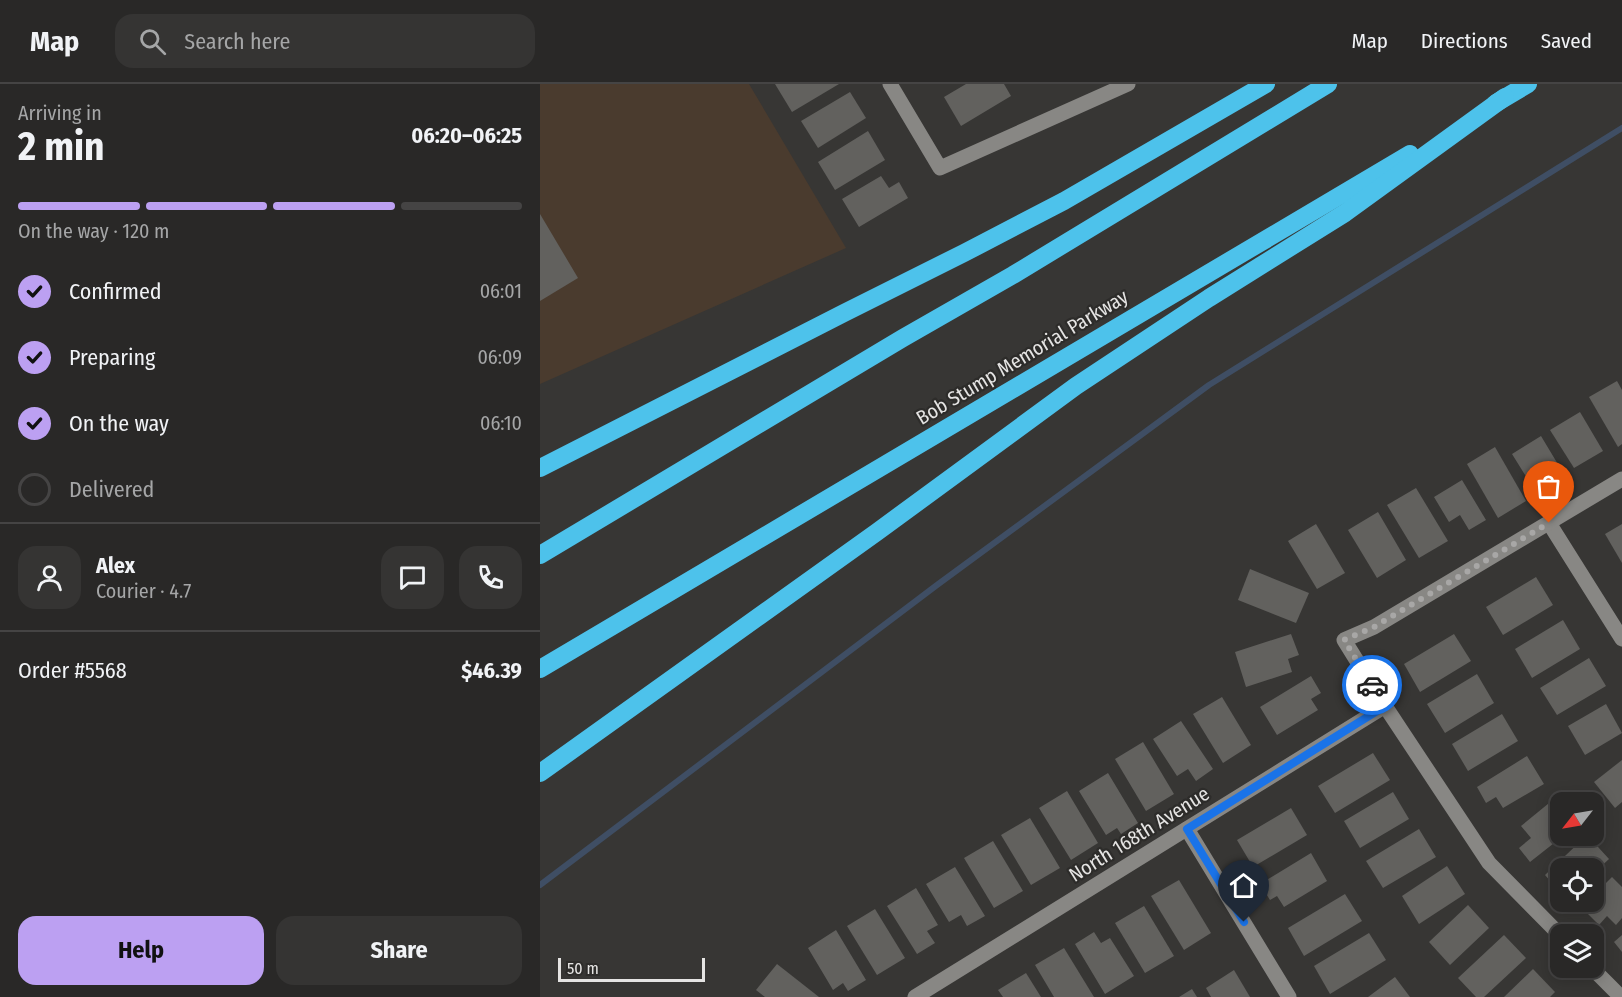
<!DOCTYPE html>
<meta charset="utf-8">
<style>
body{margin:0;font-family:"Fira Sans Condensed",sans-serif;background:#353433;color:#f1f3f6;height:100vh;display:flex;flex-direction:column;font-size:22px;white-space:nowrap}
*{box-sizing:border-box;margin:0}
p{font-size:20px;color:#a5a6a7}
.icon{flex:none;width:33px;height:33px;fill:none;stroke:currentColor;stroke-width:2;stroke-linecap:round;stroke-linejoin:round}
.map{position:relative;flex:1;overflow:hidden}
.details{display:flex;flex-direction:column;background:#292827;width:540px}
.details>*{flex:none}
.needle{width:39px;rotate:239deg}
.tools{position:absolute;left:1010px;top:708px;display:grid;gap:12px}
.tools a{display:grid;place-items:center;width:54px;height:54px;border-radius:12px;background:#292827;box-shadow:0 3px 15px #0003,0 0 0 2px #454444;font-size:30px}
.scale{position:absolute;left:18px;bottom:15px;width:147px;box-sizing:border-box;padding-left:6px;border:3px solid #e5e4e3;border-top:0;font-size:16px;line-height:21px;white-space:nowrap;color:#e5e4e3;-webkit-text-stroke:4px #2d2c2a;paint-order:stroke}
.pin{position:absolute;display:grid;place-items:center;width:51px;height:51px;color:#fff;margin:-62px -26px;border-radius:50% 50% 50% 0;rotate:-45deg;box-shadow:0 0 6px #0007}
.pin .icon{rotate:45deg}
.courier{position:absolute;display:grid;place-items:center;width:60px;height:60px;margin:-30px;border:4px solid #1a73e8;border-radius:50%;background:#fff;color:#222;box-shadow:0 2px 8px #0007}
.overview em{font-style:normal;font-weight:700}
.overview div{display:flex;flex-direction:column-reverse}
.overview{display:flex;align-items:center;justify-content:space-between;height:102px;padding:0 18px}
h1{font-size:39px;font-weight:700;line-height:45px}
.bar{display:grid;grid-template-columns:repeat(4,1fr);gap:9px 6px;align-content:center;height:72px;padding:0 18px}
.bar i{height:8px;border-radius:4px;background:#454444}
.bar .selected{background:#bca0f2}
.bar p{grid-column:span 4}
.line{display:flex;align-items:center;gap:15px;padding:0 18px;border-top:2px solid #454444}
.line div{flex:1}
.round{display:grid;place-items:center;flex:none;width:63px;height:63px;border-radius:18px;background:#353433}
ol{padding:0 18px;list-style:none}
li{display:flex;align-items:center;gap:18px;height:66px}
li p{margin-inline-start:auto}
li .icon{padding:6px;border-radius:50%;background:#bca0f2;color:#111;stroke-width:4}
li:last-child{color:#a5a6a7}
li i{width:33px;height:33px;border:3px solid #454444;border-radius:50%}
.action{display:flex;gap:12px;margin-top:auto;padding:12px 18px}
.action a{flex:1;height:69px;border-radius:18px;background:#bca0f2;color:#111;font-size:24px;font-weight:700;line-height:69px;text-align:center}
.action a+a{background:#353433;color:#f1f3f6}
header{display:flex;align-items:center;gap:36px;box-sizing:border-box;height:84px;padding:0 30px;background:#292827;border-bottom:2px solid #454444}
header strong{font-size:28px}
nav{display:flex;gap:33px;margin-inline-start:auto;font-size:21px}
.search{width:420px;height:54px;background:#353433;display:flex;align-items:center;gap:15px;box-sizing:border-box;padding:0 21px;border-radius:18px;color:#a5a6a7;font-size:22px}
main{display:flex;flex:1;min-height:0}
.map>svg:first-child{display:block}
.commercial{fill:#4a3b2e}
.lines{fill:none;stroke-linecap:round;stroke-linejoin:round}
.stream{stroke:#3f4e64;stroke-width:6}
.building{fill:#62615e}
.street{stroke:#888784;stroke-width:15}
.highway{stroke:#4dc2eb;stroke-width:18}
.done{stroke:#a8a7a6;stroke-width:6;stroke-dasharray:0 10.8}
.route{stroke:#1a73e8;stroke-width:8}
.labels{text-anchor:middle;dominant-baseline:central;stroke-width:4.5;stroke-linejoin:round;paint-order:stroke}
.street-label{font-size:20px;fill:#e5e4e3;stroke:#2d2c2a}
</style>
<header>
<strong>Map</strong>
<div class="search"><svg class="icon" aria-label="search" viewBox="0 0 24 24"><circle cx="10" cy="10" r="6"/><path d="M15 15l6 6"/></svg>Search here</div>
<nav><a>Map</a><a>Directions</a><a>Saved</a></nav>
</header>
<main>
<section class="details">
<div class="overview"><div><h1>2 min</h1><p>Arriving in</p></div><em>06:20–06:25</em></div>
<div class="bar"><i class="selected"></i><i class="selected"></i><i class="selected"></i><i></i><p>On the way · 120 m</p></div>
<ol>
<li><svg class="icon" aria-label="check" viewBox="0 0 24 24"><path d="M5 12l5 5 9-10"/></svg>Confirmed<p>06:01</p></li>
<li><svg class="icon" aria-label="check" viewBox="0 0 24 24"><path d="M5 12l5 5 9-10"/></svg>Preparing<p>06:09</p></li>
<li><svg class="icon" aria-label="check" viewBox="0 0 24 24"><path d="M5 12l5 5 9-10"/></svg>On the way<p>06:10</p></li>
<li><i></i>Delivered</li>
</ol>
<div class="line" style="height:108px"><a class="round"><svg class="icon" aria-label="person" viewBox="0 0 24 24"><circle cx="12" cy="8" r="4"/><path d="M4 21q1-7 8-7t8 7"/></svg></a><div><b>Alex</b><p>Courier · 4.7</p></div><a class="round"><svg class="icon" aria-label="chat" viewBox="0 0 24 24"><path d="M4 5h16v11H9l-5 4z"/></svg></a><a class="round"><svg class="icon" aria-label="phone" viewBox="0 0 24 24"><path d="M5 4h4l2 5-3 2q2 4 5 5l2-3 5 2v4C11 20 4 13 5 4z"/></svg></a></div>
<div class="line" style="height:78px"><div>Order #5568</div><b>$46.39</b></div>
<div class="action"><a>Help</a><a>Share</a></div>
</section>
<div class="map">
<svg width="1082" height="913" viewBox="0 0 1082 913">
<rect width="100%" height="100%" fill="#373634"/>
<!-- commercial -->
<path class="commercial" d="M0,0H209L306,164L0,300Z"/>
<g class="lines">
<!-- stream -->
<path class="stream" d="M0,801L397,501L669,301L1082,44"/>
</g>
<!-- building -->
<g class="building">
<path d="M235,0H299L252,28Z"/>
<path d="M426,0H464L471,12L421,42L404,13Z"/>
<path d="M310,8L326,34L278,64L261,37Z"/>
<path d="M328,47L345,76L295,106L278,78Z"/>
<path d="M341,92L349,104L359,98L368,114L319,143L302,115Z"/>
<path d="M0,130L38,194L0,217Z"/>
<path d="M1077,297L1082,306V360L1078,363L1049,313Z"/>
<path d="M1040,328L1063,367L1034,384L1010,346Z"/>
<path d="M1001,352L1025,392L1007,403L998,388L987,394L972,370Z"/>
<path d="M955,363L986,417L958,434L927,380Z"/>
<path d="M922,396L946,436L929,446L920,431L909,438L894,413Z"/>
<path d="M876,404L908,457L879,474L847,421Z"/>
<path d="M838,428L866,476L837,494L808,446Z"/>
<path d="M776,440L805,489L777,505L748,457Z"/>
<path d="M1082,440V479L1065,450Z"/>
<path d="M710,485L769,509L756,539L698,516Z"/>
<path d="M996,493L1013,521L963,551L946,523Z"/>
<path d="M1023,536L1040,565L992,594L975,565Z"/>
<path d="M751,550L759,571L748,575L752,588L706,603L695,568Z"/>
<path d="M914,550L931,577L880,608L864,580Z"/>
<path d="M1049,574L1066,602L1017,631L1000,604Z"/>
<path d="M937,590L954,619L905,649L887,620Z"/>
<path d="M771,592L781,609L771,615L778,626L737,651L720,623Z"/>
<path d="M682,613L711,661L683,679L653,630Z"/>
<path d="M1066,620L1082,649L1045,671L1028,642Z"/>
<path d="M962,630L978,657L928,687L912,660Z"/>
<path d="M641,637L673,685L656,697L648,685L637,692L613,655Z"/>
<path d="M603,658L634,710L606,727L575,675Z"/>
<path d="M833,669L850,696L795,729L778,702Z"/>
<path d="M987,672L1004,700L963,724L956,713L946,719L937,703Z"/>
<path d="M1082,676V718L1075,724L1054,698Z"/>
<path d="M568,689L598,739L581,750L577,744L566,751L539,707Z"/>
<path d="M527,707L558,759L531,776L499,724Z"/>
<path d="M853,708L869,735L820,764L804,737Z"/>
<path d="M1014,715L1020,723V752H1023L990,778L979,764L991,754L981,742Z"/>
<path d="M751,724L767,751L713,783L697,756Z"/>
<path d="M490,734L520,784L491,801L461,751Z"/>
<path d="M879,745L896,773L843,804L826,777Z"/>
<path d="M1046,752H1048L1069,775L1053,790V784H1020V804L1018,806L1005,791Z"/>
<path d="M453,757L483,807L454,824L424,774Z"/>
<path d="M771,769L787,797L744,823L737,812L730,816L720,800Z"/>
<path d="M907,782L925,810L879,840L862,812Z"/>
<path d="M415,783L445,832L427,842L421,831L409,838L386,800Z"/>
<path d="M1072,793L1082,803V834L1076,841L1067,832L1059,841L1042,824L1048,818H1053V812Z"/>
<path d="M639,796L671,849L644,866L611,812Z"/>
<path d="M376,804L398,841L387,847L395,859L377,870L347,822Z"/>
<path d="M805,810L822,837L764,872L748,844Z"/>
<path d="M928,821L949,844L910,881L889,858Z"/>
<path d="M604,822L634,872L605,889L575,839Z"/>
<path d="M335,825L365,874L337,891L307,842Z"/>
<path d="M296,846L326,896L308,907L303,899L293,906L268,864Z"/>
<path d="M554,848L561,859L570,854L594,892L565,910L535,860Z"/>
<path d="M829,849L846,876L790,910L774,882Z"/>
<path d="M964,851L986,874L944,913H936L918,894Z"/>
<path d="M1082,851V868L1074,858Z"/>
<path d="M524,864L554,913H514L495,881Z"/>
<path d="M237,880L279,913H225L216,906Z"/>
<path d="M993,885L1015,908L1010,913H964Z"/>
<path d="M694,886L710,913H671L666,904Z"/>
<path d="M486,889L501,913H463L458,906Z"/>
<path d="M855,893L870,913H828Z"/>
<path d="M652,905L657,913H639Z"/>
</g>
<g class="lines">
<!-- street -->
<g class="street">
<path d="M350,0L400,84L588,0"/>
<path d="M1009,439L1082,555"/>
<path d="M647,745L749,913"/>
<path d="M1020,851L949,779L845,622L804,556L834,543L1082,395"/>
<path d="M1052,884L1081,913"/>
<path d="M375,913L845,622"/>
</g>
<!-- highway -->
<g class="highway">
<path d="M956,19L988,0"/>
<path d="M0,384L304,229L424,169L524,117L726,0"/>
<path d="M0,471L363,254L473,191L788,0"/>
<path d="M0,585L870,70"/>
<path d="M0,689L337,448L536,302L669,214L805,129L965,13"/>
</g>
</g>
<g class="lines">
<!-- done -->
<path class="done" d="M832,601L804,556L834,543L1009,439"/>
<!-- route -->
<path class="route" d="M704,838L647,745L845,622L832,601"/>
</g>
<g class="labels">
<!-- street labels -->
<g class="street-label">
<text transform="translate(482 273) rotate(-31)">Bob Stump Memorial Parkway</text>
<text transform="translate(599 750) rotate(-32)">North 168th Avenue</text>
</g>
</g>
</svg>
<div class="tools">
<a><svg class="needle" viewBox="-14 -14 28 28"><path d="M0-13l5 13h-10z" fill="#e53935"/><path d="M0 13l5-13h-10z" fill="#a5a6a7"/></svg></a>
<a><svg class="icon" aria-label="locate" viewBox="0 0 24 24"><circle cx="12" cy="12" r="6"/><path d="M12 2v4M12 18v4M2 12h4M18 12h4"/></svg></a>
<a><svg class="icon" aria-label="layers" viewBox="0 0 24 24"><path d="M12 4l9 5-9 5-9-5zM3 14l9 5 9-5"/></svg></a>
</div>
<div class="scale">50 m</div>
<div class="pin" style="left:1009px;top:439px;background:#ea580c"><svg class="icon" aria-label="bag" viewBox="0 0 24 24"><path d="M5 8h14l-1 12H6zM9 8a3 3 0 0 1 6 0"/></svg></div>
<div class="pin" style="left:704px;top:838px;background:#1f2937"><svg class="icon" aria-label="home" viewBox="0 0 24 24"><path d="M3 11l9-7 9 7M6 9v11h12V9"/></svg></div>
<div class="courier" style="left:832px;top:601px"><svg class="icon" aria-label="car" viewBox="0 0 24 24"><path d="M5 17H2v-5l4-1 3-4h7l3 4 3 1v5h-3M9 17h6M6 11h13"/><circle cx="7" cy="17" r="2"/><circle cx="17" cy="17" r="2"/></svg></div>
</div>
</main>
